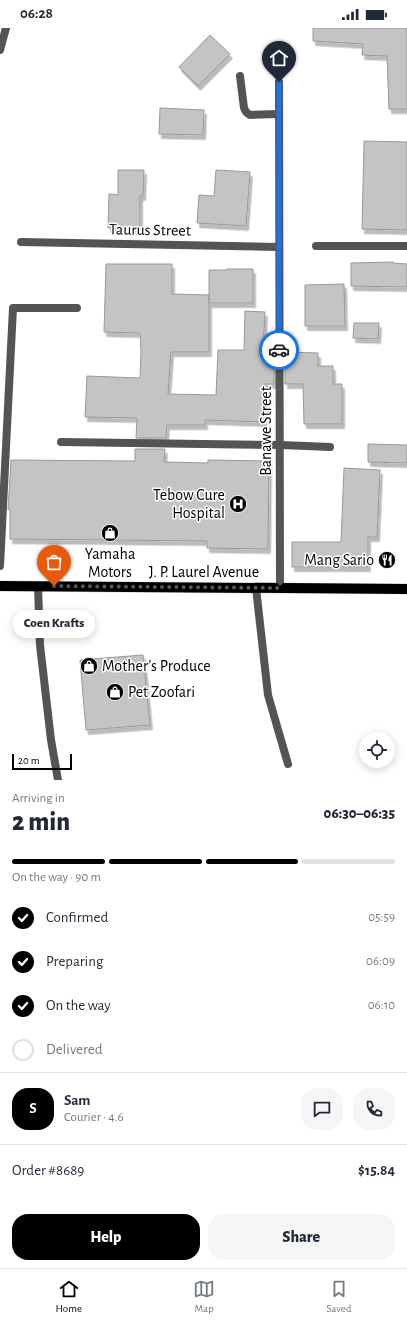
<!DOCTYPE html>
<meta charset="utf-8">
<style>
body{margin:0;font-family:"Alegreya Sans",sans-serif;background:#f6f6f7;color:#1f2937;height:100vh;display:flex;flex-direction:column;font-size:15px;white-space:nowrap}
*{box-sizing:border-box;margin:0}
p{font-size:13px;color:#747a83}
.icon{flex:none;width:22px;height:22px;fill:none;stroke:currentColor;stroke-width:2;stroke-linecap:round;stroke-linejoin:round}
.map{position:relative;height:752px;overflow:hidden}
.sheet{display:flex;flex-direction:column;background:#fff;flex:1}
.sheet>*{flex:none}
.fabs{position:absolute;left:359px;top:704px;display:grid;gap:8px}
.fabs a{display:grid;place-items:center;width:36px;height:36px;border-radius:50%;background:#fff;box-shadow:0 2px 10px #0003;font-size:20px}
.scale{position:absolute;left:12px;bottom:10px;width:60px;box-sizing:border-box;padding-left:4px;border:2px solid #000;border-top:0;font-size:11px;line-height:14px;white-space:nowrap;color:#000;-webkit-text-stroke:3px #fff;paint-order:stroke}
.pin{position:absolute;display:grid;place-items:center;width:34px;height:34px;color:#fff;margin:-41px -17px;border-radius:50% 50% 50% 0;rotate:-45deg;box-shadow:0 0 4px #0007}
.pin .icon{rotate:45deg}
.courier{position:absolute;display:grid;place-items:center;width:40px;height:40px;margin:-20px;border:3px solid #1a73e8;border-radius:50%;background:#fff;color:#222;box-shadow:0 1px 5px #0007}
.bubble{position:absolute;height:28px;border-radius:14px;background:#fff;box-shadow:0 2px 10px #0003;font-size:13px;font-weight:800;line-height:28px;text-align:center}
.headline em{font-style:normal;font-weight:800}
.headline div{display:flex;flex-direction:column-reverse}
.headline{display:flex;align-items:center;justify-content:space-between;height:68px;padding:0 12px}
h1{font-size:26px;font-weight:800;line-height:30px}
.bar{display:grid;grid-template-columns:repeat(4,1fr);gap:6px 4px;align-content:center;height:48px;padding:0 12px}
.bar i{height:5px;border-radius:3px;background:#e0e1e3}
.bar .active{background:#000}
.bar p{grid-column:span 4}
.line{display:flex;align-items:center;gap:10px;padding:0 12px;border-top:1px solid #e0e1e3}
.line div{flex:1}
.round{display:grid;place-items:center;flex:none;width:42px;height:42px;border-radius:16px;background:#f6f6f7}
ol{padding:0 12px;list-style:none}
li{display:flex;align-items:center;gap:12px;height:44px}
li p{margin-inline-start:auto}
li .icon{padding:4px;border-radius:50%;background:#000;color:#fff;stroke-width:4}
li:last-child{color:#747a83}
li i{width:22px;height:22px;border:2px solid #e0e1e3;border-radius:50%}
.cta{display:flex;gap:8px;margin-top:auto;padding:8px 12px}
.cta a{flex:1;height:46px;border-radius:16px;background:#000;color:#fff;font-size:16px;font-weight:800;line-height:46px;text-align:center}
.cta a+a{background:#f6f6f7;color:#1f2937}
.status{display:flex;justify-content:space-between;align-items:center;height:28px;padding:0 20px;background:#fff;direction:ltr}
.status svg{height:11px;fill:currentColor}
.tab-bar{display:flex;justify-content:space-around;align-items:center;height:56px;border-top:1px solid #e0e1e3;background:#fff;font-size:11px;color:#747a83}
.tab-bar a{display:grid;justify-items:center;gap:2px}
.tab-bar .active{color:#000}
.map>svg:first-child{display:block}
.building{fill:#c4c4c4;stroke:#989898;filter:url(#shadow)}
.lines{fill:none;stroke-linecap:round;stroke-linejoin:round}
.primary-casing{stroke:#dbdbdb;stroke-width:11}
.service{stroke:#545454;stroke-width:8}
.minor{stroke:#545454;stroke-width:8}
.primary{stroke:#000;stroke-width:10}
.done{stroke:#595959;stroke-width:4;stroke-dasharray:0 7.2}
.route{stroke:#1a73e8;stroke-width:5}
.labels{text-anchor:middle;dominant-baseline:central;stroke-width:3;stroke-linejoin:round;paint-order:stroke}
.street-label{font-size:16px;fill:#000;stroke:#fff}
.poi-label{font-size:16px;fill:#000;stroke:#fff;text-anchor:end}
</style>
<div class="status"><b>06:28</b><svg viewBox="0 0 49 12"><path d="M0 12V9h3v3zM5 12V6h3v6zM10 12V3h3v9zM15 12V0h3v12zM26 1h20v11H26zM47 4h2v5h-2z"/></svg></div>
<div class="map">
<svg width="407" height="752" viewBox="0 0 407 752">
<defs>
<filter id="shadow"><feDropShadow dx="2.5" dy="4.5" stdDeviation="0" flood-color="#0004"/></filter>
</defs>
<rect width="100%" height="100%" fill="#fff"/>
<!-- building -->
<g class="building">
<path d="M313,0H407V81H389L387,28L362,27L363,16L313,13Z"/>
<path d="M210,7L230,26L198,58L179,39Z"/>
<path d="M160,80L204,82L203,107L159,106Z"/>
<path d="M364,113L407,114V202L362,201Z"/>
<path d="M118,142H144L143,168H140V201L108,200L109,166L118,167Z"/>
<path d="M216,142L250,144L246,198L197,195L199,167L214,168Z"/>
<path d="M393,234V235L407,236V259L351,258V235Z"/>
<path d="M106,236H172V266L209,267V324H171L168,366L216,367L218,322H244L245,283L265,284L263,323L274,324V356H265L264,394L205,392V397H167L166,410H136L137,390L85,389L87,348L140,350L141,323L140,305L104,304Z"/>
<path d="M227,241H253V275H209V242H227Z"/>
<path d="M344,256L345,298H305V257Z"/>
<path d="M354,295H379L378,311L353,310Z"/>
<path d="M285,324L318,325V338H333V356H342V396H304L303,356H285Z"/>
<path d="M368,416L407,417V435L368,434Z"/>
<path d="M135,421H165L164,434L208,435V432L269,433L268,521L207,520V513L10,511V481L8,482L11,432L135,433Z"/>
<path d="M344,440L380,442L377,509H368V539H292V514H341Z"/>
<path d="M143,627L150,697L86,702L80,632Z"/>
</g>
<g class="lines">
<defs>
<path id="primary" d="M0,558L407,561"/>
</defs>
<!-- primary casing -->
<use href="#primary" class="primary-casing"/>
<!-- service -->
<g class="service">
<path d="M0,22L6,0"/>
<path d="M240,48L244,80L246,84L250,87L278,86"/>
<path d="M61,414L281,417L330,419"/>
<path d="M0,538L13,280H77"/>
<path d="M256,560L268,667L288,736"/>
</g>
<!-- minor -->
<g class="minor">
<path d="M279,54L280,560"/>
<path d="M21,214L278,219"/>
<path d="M316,218H407"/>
<path d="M38,558L40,617L51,712L58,752"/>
</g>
<!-- primary -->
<use href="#primary" class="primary"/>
</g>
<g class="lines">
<!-- done -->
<path class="done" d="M54,558L280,560L279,322"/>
<!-- route -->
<path class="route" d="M279,54V322"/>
</g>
<!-- icons -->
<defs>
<symbol id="hospital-disc" viewBox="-11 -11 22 22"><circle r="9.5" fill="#000" stroke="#fff"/><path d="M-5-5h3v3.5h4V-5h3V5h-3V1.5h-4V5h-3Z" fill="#fff"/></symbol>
<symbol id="shop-disc" viewBox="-11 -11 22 22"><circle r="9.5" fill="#000" stroke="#fff"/><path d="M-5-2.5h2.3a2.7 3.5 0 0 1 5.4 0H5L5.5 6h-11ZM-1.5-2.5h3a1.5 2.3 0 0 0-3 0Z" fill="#fff"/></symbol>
<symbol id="restaurant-disc" viewBox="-11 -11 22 22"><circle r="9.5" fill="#000" stroke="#fff"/><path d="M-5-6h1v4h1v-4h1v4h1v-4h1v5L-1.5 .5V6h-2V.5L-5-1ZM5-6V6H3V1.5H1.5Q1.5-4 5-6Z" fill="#fff"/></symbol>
</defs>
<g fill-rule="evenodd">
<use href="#hospital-disc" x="228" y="466" width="20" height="20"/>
<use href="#shop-disc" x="100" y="495" width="20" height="20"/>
<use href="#restaurant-disc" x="377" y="522" width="20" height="20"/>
<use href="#shop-disc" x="79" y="628" width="20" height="20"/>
<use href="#shop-disc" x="105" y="654" width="20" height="20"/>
</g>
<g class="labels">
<!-- street labels -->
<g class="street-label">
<text transform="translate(150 202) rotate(1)">Taurus Street</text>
<text transform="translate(266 403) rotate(-90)">Banawe Street</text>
<text x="204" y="544">J. P. Laurel Avenue</text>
</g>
<!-- poi labels -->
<g class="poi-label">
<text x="225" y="467">Tebow Cure<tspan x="225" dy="18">Hospital</tspan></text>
<text x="110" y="526" text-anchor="middle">Yamaha<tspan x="110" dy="18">Motors</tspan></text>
<text x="374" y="532">Mang Sario</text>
<text x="102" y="638" text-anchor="start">Mother's Produce</text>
<text x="128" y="664" text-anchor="start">Pet Zoofari</text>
</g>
</g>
</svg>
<div class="fabs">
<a><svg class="icon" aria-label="locate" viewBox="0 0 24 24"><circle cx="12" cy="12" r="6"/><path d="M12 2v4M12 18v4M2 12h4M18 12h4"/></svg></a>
</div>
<div class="scale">20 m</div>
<div class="pin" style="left:54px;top:558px;background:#ea580c"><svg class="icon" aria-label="bag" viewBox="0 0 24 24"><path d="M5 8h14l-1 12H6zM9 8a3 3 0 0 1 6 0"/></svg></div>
<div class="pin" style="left:279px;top:54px;background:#1f2937"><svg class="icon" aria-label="home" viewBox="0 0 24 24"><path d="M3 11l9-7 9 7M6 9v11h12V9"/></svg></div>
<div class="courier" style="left:279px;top:322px"><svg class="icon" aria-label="car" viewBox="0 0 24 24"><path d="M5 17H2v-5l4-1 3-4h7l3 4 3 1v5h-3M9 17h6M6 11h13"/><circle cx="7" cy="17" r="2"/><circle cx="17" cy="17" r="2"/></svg></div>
<div class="bubble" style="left:13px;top:582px;width:82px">Coen Krafts</div>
</div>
<section class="sheet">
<div class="headline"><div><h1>2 min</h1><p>Arriving in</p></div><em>06:30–06:35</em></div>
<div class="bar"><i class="active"></i><i class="active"></i><i class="active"></i><i></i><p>On the way · 90 m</p></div>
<ol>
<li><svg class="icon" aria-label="check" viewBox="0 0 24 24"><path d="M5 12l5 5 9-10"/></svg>Confirmed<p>05:59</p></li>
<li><svg class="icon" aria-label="check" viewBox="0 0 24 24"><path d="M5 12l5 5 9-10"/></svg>Preparing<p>06:09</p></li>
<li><svg class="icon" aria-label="check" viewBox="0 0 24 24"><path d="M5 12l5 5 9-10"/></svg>On the way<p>06:10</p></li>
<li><i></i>Delivered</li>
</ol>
<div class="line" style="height:72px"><b class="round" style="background:#000;color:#fff">S</b><div><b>Sam</b><p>Courier · 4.6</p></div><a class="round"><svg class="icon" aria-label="chat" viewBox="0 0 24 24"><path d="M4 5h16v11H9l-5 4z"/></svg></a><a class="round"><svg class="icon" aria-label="phone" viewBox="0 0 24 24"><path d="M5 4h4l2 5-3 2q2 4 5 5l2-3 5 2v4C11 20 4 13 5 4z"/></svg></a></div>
<div class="line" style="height:52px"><div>Order #8689</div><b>$15.84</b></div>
<div class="cta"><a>Help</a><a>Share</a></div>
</section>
<nav class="tab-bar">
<a class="active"><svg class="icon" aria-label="home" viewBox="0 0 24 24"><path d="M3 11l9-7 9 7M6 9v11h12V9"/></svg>Home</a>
<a><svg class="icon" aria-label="map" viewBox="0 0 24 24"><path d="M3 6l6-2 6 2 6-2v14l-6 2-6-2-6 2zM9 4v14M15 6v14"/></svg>Map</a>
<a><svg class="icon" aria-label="saved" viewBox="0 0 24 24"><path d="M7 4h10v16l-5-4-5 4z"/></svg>Saved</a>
</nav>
